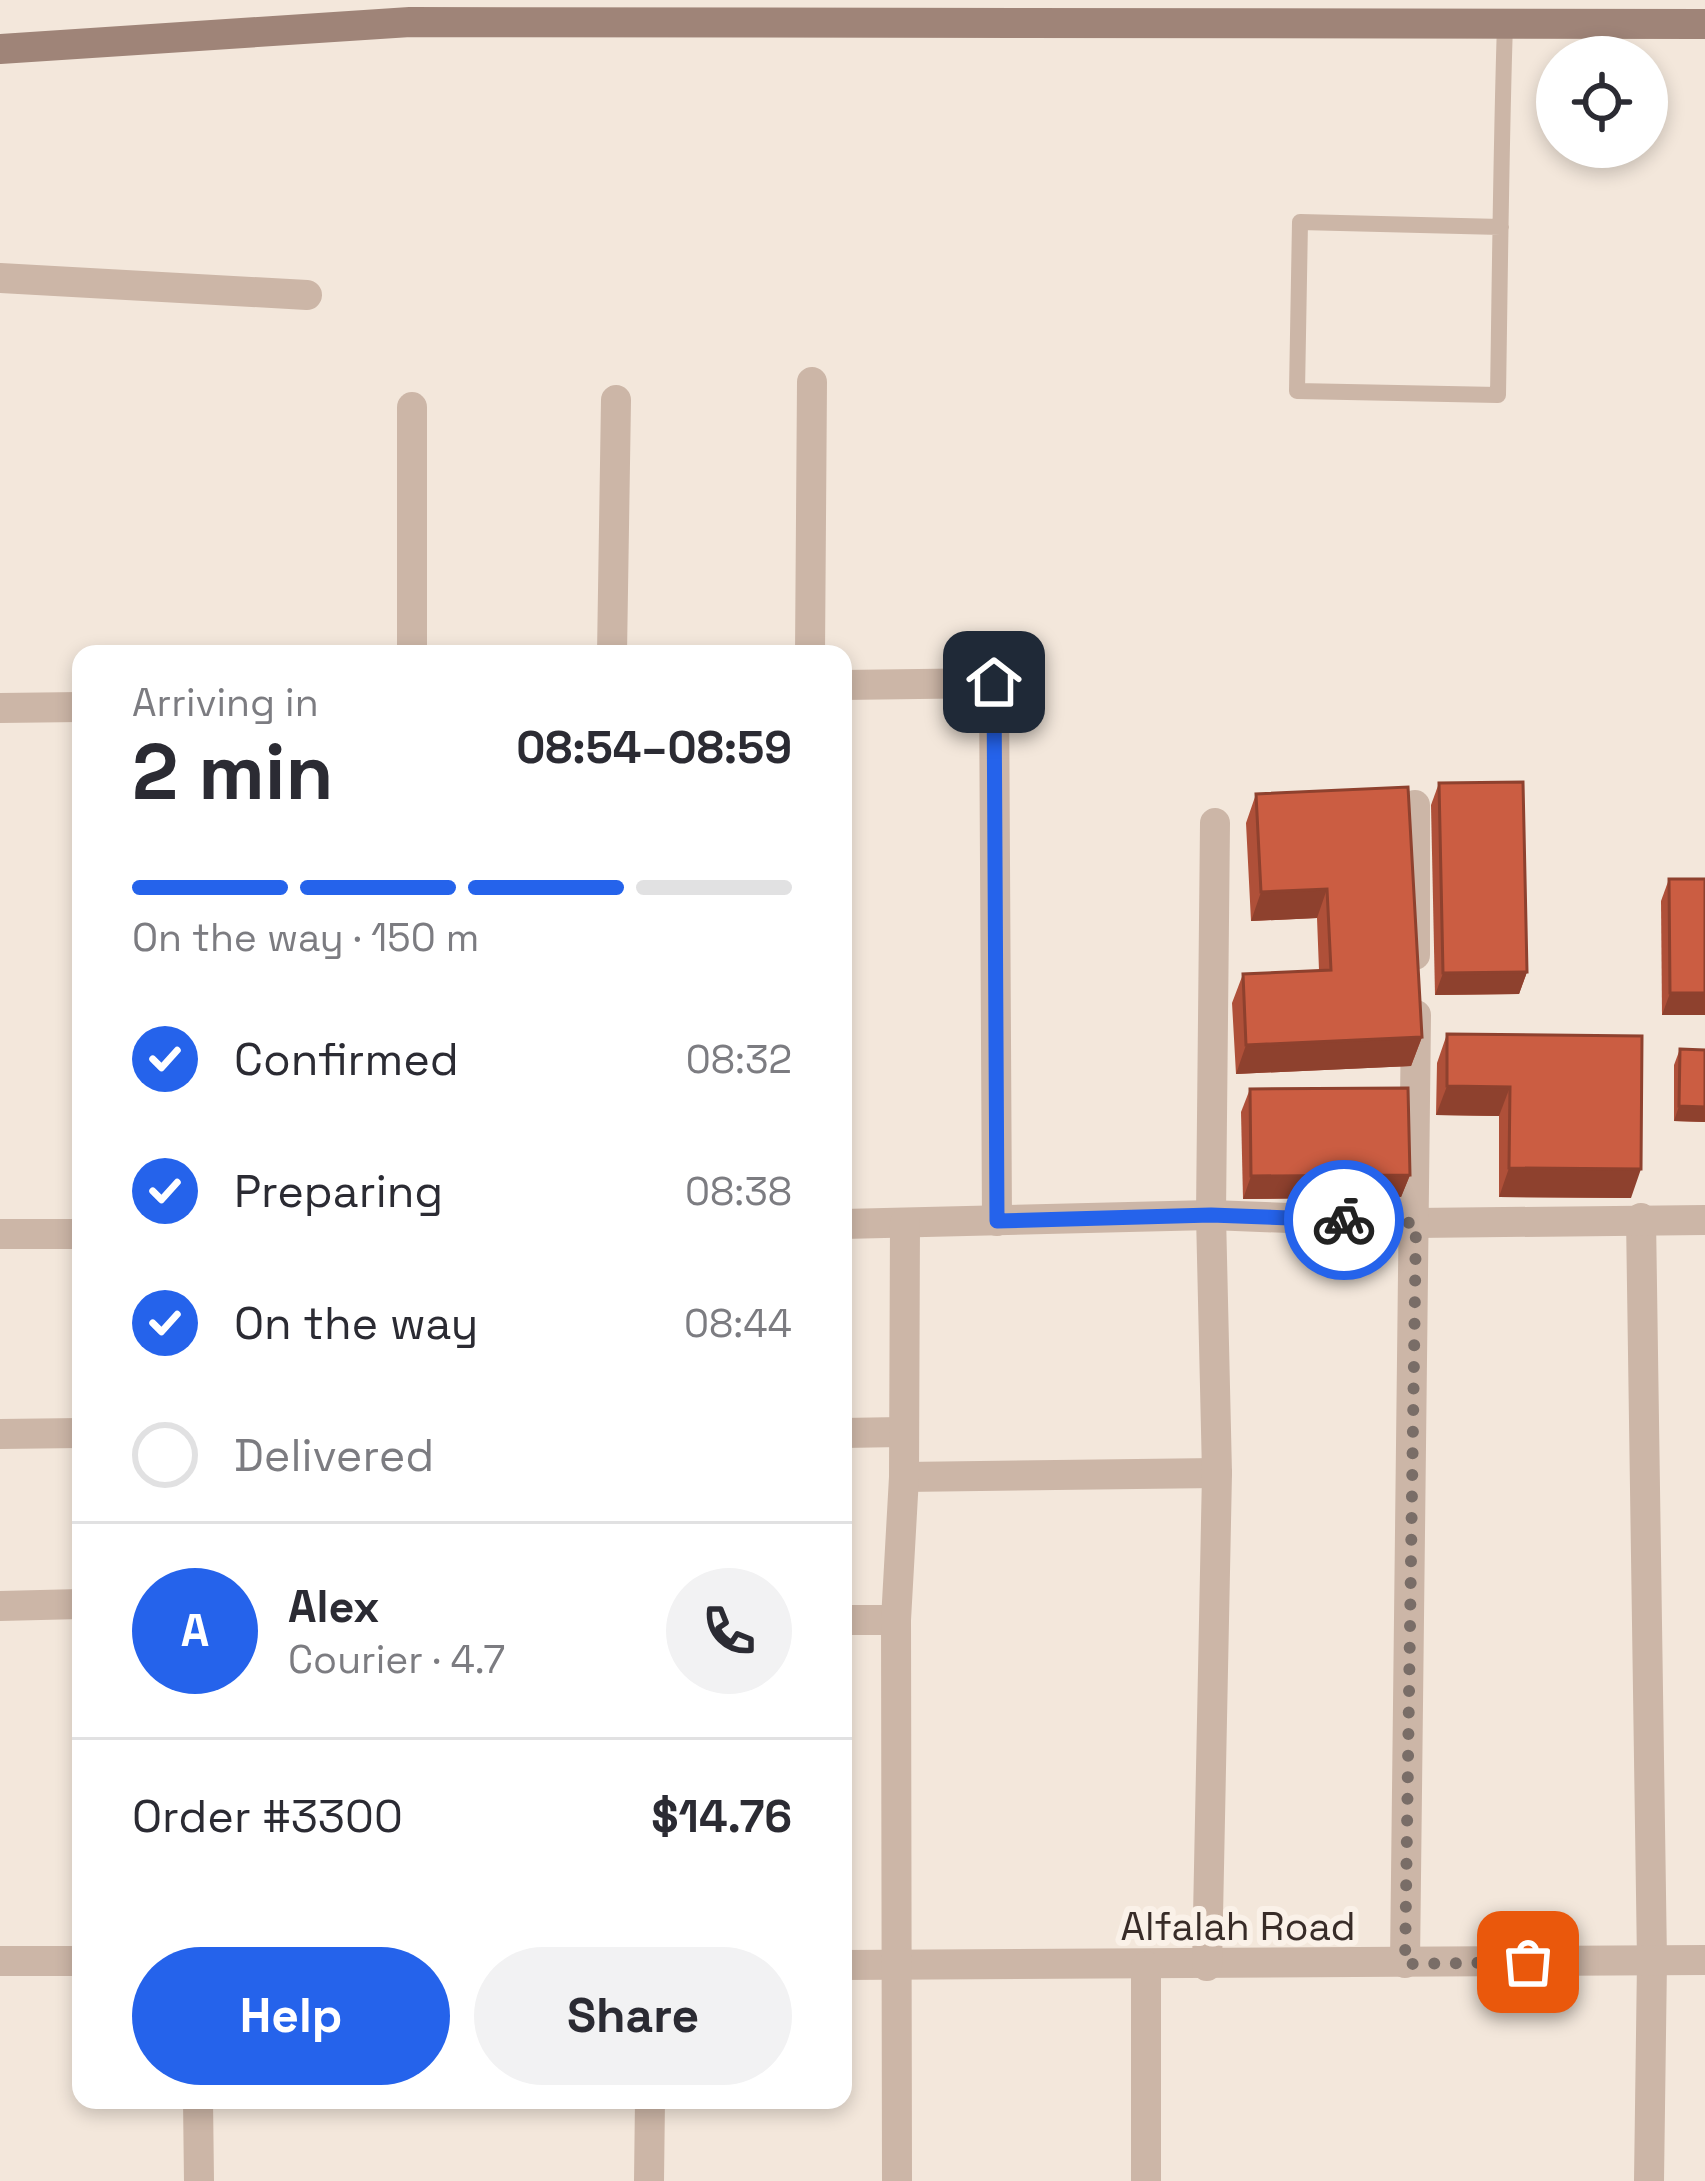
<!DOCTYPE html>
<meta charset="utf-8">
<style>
body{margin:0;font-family:"Space Grotesk",sans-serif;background:#f2f2f3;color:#2b2b33;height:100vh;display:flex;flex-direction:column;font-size:45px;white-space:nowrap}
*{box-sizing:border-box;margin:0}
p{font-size:39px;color:#7c7c81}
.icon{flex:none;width:66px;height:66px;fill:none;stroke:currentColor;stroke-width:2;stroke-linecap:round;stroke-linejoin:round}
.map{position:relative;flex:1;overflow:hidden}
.panel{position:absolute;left:72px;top:645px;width:780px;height:1464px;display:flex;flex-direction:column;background:#fff;border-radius:24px;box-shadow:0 6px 18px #0003}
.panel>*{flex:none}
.buttons{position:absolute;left:1536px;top:36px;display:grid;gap:24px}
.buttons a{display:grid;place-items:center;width:132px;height:132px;border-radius:50%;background:#fff;box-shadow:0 6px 18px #0003;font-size:60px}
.pin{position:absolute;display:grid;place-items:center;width:102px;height:102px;color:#fff;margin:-51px;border-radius:24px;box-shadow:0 6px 18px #0006}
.courier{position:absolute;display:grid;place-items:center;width:120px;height:120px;margin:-60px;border:9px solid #2563eb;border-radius:50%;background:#fff;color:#222;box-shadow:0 3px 15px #0007}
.head em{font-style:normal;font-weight:700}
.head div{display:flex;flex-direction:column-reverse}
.head{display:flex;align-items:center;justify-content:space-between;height:204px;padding:0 60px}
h1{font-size:78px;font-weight:700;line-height:90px}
.bar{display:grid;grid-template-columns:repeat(4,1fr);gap:18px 12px;align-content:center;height:144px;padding:0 60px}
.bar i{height:15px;border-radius:9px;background:#e1e1e2}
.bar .current{background:#2563eb}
.bar p{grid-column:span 4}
.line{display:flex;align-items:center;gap:30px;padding:0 60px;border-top:3px solid #e1e1e2}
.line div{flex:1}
.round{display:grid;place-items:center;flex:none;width:126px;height:126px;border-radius:63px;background:#f2f2f3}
ol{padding:0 60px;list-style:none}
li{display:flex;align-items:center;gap:36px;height:132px}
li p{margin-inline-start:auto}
li .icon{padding:12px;border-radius:50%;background:#2563eb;color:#fff;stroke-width:4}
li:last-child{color:#7c7c81}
li i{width:66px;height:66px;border:6px solid #e1e1e2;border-radius:50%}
.primary-button{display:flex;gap:24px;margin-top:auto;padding:24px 60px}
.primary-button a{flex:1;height:138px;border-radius:72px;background:#2563eb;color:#fff;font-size:48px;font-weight:700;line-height:138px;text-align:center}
.primary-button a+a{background:#f2f2f3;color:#2b2b33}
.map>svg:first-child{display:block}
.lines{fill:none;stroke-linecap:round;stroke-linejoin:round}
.lane{stroke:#ccb6a7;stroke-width:16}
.street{stroke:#ccb6a7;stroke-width:30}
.secondary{stroke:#9f8478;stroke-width:30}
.wall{fill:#af5039}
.shaded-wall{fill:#8e412e}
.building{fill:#cb5d42;stroke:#8e412e;stroke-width:3}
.done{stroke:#796d67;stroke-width:12;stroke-dasharray:0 21.6}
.route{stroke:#2563eb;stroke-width:15}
.labels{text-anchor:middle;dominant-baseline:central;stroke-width:12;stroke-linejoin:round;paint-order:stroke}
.street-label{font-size:39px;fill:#382c28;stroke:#faf1e8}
</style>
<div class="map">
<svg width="1705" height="2181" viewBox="0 0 1705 2181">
<rect width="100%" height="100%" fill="#f3e7db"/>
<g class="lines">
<!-- lane -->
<path class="lane" d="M1501,227L1300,222L1297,391L1498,395C1500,271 1501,147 1505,24"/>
<!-- street -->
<g class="street">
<path d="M0,278L307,295"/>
<path d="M412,407V654"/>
<path d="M612,654L616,400"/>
<path d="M810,654L812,382"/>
<path d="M843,685L994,683L997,1221"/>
<path d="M0,708L81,707"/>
<path d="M1415,805V955"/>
<path d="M1641,1218L1652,1961L1649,2181"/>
<path d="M843,1224L1211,1215L1416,1223L1705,1220"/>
<path d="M0,1234H81"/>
<path d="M843,1433L901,1432"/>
<path d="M0,1434L81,1433"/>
<path d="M904,1477L1217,1473"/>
<path d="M0,1606L81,1604"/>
<path d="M843,1620H896"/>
<path d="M0,1961H81"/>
<path d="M1405,1963L1416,1015"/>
<path d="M843,1965L1705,1960"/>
<path d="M1207,1966L1217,1473L1211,1215L1215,823"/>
<path d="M198,2100L199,2181"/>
<path d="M649,2181L650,2100"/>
<path d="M897,2181L896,1620L904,1477L905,1223"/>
<path d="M1146,2181V1966"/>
</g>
<!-- secondary -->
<path class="secondary" d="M0,49L410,22L1705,24"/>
</g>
<!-- wall -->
<g class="wall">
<path d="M1439,783L1527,972L1519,994L1435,995L1431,805Z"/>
<path d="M1408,787L1422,1037L1411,1066L1236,1074L1232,1003L1243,974L1319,970L1317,918L1251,921L1246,823L1256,794Z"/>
<path d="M1669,879L1705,1015H1662L1661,901Z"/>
<path d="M1447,1034L1631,1198L1499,1197V1116L1436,1115L1437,1063Z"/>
<path d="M1680,1049L1705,1050V1122L1674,1121V1065Z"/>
<path d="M1250,1089L1410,1175L1401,1197L1243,1199L1241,1112Z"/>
</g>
<!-- shaded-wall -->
<g class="shaded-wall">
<path d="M1327,889L1317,918L1251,921L1261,892Z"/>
<path d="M1527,972L1519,994L1435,995L1443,973Z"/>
<path d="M1670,993H1705V1015H1662Z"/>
<path d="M1422,1037L1411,1066L1236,1074L1246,1045Z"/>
<path d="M1447,1086L1510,1087L1499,1116L1436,1115Z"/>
<path d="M1679,1106L1705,1107V1122L1674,1121Z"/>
<path d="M1509,1168L1641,1169L1631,1198L1499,1197Z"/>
<path d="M1410,1175L1401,1197L1243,1199L1251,1176Z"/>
</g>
<!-- building -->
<g class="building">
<path d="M1523,782L1527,972L1443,973L1439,783Z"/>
<path d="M1408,787L1422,1037L1246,1045L1243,974L1331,970L1327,889L1261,892L1256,794Z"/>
<path d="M1669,879H1705V993H1670Z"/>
<path d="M1447,1034L1642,1036L1641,1169L1509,1168L1510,1087L1447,1086Z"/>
<path d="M1680,1049L1705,1050V1107L1679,1106Z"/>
<path d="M1408,1088L1410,1175L1251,1176L1250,1089Z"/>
</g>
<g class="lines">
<!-- done -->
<path class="done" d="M1344,1220L1416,1223L1405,1964L1528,1962"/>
<!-- route -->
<path class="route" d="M994,682L997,1221L1211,1215L1344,1220"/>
</g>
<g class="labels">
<!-- street labels -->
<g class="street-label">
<text x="1238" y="1926">Alfalah Road</text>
</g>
</g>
</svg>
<div class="buttons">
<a><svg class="icon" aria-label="locate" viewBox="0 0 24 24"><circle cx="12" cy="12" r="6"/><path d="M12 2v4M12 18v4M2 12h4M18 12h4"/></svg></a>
</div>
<div class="pin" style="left:1528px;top:1962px;background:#ea580c"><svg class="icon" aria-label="bag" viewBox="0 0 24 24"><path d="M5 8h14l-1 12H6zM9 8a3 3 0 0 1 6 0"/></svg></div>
<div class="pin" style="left:994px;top:682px;background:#1f2937"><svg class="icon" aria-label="home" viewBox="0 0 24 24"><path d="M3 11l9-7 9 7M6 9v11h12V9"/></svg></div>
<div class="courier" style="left:1344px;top:1220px"><svg class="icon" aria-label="bike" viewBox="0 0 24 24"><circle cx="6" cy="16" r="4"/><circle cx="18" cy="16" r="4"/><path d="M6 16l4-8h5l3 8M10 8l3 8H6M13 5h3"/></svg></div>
<section class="panel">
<div class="head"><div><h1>2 min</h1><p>Arriving in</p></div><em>08:54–08:59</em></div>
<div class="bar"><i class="current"></i><i class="current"></i><i class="current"></i><i></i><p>On the way · 150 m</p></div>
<ol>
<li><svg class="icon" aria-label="check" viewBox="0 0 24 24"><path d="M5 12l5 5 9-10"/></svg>Confirmed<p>08:32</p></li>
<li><svg class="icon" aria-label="check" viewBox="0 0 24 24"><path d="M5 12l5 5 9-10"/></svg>Preparing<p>08:38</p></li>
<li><svg class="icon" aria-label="check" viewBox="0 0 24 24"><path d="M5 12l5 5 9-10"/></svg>On the way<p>08:44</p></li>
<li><i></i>Delivered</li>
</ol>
<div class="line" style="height:216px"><b class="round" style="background:#2563eb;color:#fff">A</b><div><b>Alex</b><p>Courier · 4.7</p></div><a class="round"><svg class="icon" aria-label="phone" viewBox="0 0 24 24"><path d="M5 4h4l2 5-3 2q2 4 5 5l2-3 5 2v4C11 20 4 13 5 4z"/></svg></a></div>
<div class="line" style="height:156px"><div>Order #3300</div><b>$14.76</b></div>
<div class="primary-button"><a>Help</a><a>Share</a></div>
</section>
</div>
